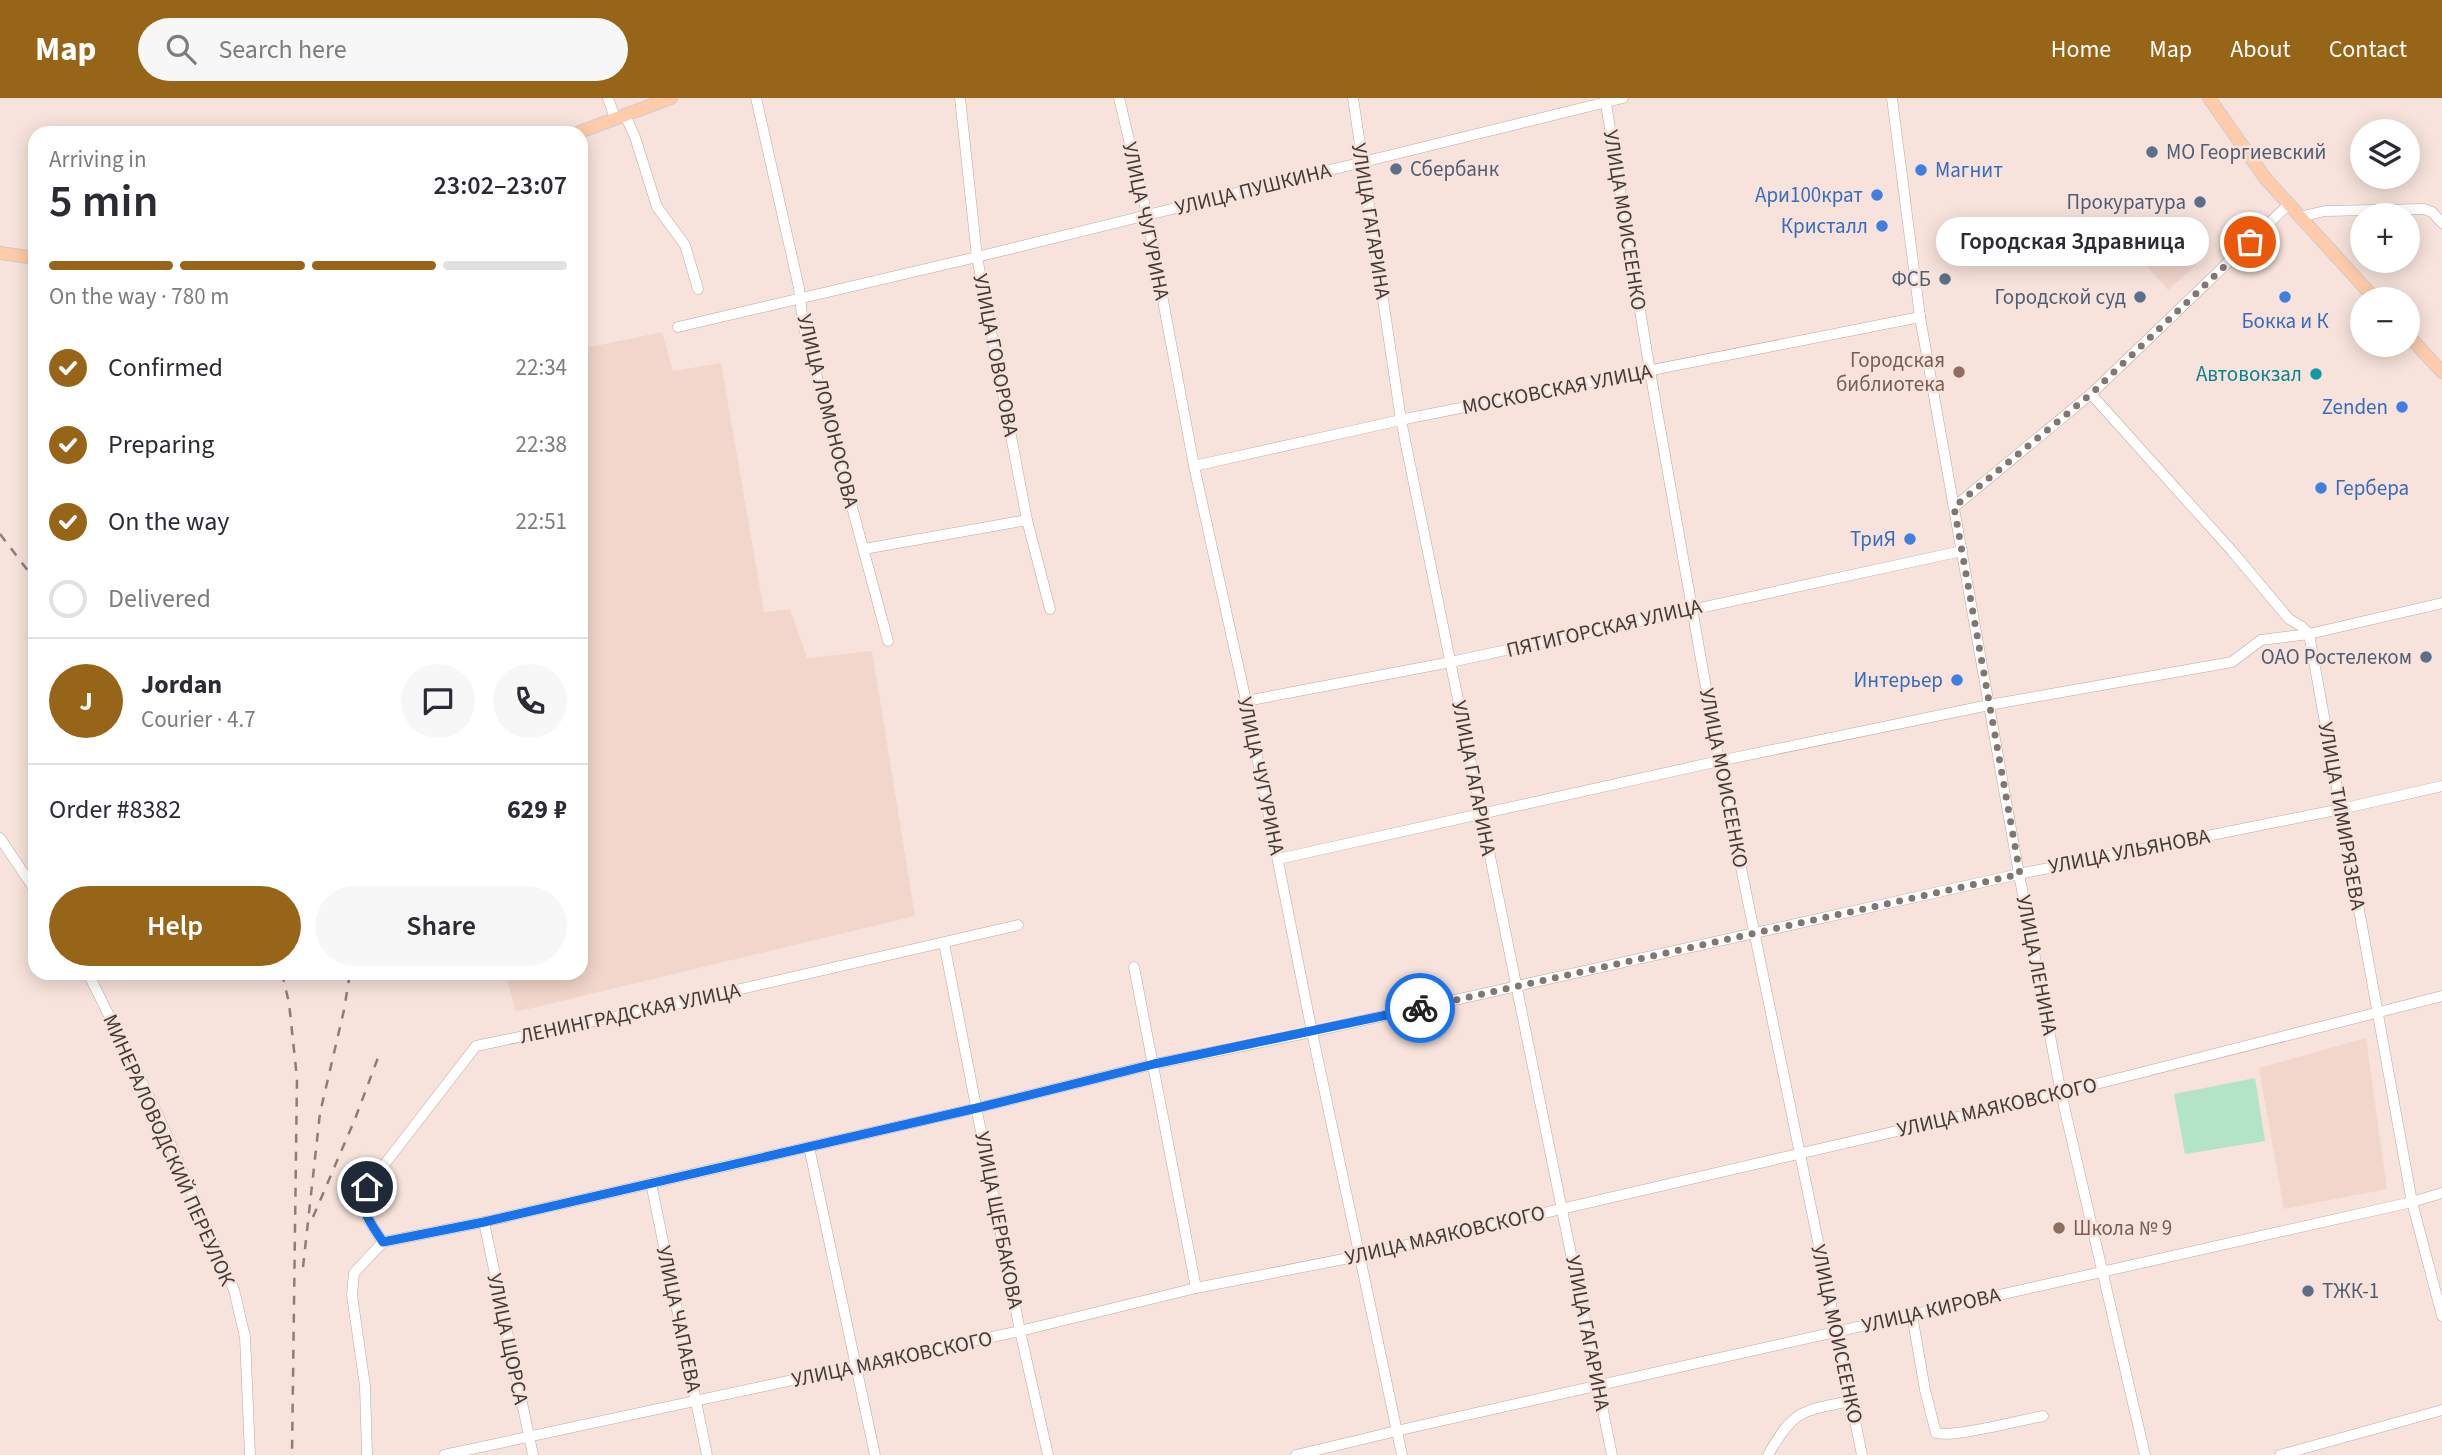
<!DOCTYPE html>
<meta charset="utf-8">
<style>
body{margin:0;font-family:"Source Sans 3",sans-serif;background:#f7f7f7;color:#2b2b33;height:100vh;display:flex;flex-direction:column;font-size:26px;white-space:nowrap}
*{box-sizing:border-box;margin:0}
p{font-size:23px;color:#7c7c81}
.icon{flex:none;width:38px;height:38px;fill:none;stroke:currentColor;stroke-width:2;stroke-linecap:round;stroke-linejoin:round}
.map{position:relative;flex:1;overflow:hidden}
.details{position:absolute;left:28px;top:28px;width:560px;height:854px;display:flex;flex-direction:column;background:#fff;border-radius:21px;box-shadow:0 4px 18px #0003}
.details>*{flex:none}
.fabs{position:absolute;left:2350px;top:21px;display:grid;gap:14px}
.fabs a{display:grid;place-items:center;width:70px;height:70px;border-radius:50%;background:#fff;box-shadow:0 4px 18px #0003;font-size:35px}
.pin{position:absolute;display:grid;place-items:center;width:60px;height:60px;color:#fff;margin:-30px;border:4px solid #fff;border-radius:50%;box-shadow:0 2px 7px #0007}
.courier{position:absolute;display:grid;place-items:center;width:70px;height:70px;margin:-35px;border:5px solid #1a73e8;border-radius:50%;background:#fff;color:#222;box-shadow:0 2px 9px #0007}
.bubble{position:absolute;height:49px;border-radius:24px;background:#fff;box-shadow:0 4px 18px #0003;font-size:23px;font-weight:600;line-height:49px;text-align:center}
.head em{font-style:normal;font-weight:600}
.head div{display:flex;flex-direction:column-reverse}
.head{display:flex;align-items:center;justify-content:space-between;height:119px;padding:0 21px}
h1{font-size:46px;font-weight:600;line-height:52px}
.bar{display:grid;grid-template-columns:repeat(4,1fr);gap:10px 7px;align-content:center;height:84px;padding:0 21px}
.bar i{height:9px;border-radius:5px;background:#e1e1e2}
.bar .active{background:#966517}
.bar p{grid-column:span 4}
.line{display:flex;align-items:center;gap:18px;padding:0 21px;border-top:2px solid #e1e1e2}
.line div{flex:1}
.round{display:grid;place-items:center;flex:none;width:74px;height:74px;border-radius:37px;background:#f7f7f7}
ol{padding:0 21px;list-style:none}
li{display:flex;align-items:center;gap:21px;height:77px}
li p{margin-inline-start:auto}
li .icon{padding:7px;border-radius:50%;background:#966517;color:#fff;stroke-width:4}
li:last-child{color:#7c7c81}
li i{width:38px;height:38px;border:4px solid #e1e1e2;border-radius:50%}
.button{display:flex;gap:14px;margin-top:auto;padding:14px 21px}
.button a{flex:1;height:80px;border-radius:42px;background:#966517;color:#fff;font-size:28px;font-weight:600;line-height:80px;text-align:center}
.button a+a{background:#f7f7f7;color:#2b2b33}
header{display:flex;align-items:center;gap:42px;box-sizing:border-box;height:98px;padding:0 35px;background:#966517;color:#fff}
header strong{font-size:33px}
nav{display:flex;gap:38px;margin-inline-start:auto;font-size:24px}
.search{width:490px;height:63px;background:#f7f7f7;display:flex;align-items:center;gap:18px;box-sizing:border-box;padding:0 24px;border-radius:38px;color:#7c7c81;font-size:26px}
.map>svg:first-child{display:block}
.built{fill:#f2d6cb}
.park{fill:#b3e4c7}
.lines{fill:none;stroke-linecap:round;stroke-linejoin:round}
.minor-casing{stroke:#bba8a0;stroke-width:11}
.major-casing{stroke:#cecccb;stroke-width:14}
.minor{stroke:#fff;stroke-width:10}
.major{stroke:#ffcbaa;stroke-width:12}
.rail{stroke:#8b7e79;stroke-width:2.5;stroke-dasharray:9 9;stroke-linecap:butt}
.done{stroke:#827671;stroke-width:7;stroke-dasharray:0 12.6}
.route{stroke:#1a73e8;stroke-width:9}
.service-dot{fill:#5c6f8a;stroke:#f7e3db;stroke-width:2.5}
.shop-dot{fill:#3f7fe0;stroke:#f7e3db;stroke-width:2.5}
.education-dot{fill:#8d6e63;stroke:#f7e3db;stroke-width:2.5}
.culture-dot{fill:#0f9aa8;stroke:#f7e3db;stroke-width:2.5}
.labels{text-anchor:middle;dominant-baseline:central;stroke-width:5;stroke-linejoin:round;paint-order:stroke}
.service-label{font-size:21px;fill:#4e5e75;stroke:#f7e3db;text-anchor:end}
.shop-label{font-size:21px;fill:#366cbe;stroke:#f7e3db;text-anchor:end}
.street-label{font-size:21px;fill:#433b38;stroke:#f7e3db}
.education-label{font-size:21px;fill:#785e54;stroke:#f7e3db;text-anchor:end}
.culture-label{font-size:21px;fill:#0d838f;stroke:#f7e3db;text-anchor:end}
</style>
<header>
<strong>Map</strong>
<div class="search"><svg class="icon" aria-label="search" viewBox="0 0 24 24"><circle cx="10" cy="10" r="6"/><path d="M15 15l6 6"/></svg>Search here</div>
<nav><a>Home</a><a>Map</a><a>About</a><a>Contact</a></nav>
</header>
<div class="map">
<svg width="2442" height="1357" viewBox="0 0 2442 1357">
<rect width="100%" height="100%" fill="#f7e3db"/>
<!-- built -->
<g class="built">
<path d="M2181,124L2206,152L2198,160L2200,163L2168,192L2137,157Z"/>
<path d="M662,234L673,273L721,265L764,514L790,511L807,560L872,553L915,818L516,914L505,875H581V251Z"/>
<path d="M2366,940L2387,1091L2284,1111L2259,970Z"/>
</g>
<!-- park -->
<path class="park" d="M2255,980L2265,1043L2185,1056L2174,996Z"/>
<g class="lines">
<defs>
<g id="minor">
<path d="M608,0L615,20"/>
<path d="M756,0L799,190L803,227L888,543"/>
<path d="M960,0L977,159L1027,422L1050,511"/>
<path d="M1119,0L1147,117L1194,368L1246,603L1312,934L1402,1357"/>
<path d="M1353,0L1401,322L1612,1357"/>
<path d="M1605,0L1650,273L1719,663L1862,1357"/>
<path d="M1892,0L1920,219L2019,776L2061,995L2145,1357"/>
<path d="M625,17L635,39L657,109L685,147L698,191"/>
<path d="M2299,119L2325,113L2424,111L2432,114L2442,125"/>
<path d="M678,229L977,159L1623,0"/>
<path d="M2091,296L2232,453L2289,521L2301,528L2309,536L2412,1104L2442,1218"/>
<path d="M1194,368L1410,320L1920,219"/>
<path d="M1954,409L2091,296L2289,106"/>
<path d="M864,451L1027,422"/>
<path d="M1246,603L1451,564L1962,453"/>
<path d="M0,740L35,792"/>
<path d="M1278,761L1719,663L1989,607L2232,564L2261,542L2309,536L2442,505"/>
<path d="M944,845L1020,1233L1048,1357"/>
<path d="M1134,869L1196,1190"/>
<path d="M88,875L158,1017L234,1192L245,1239L250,1357"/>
<path d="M809,1049L875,1357"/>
<path d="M651,1085L707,1357"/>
<path d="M484,1124L533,1357"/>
<path d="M383,1144C369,1122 360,1117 367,1089L476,948L680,905L1018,827"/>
<path d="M1912,1217L1925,1292L1936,1335C1954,1340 2020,1322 2043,1318"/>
<path d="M367,1357L365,1288L352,1197L354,1175L383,1144L484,1124L977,1010L1154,966L1302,936L2019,776L2341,711L2442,688"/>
<path d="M444,1357L1020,1233L1196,1190L1359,1158L2061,995L2442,898"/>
<path d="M1296,1357L1405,1331L2412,1104L2442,1095"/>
<path d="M1768,1357C1794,1311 1802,1313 1850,1303"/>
<path d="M2280,1357L2442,1312"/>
</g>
<g id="major">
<path d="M2209,0L2265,80L2375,201"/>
<path d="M577,35L671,0"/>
<path d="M0,155L35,160"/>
<path d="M2408,237L2442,274"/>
</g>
</defs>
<!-- minor casing -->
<use href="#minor" class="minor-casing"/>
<!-- major casing -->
<use href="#major" class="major-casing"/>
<!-- minor -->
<use href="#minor" class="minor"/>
<!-- major -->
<use href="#major" class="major"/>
<!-- rail -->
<g class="rail">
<path d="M0,436L35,482"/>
<path d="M282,875L289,905L297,980L292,1357"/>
<path d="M313,1119L355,1021L379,957"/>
<path d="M303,1169L320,1015L344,912L350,875"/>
</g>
</g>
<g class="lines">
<!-- done -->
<path class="done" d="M1420,910L2020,776L1954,409L2091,296L2250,144"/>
<!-- route -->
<path class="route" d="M367,1089C360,1116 369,1122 383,1144L484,1124L977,1010L1154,966L1420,910"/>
</g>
<!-- markers -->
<g class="service-dot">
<circle cx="2152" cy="54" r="7"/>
<circle cx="1396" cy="71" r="7"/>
<circle cx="2200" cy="104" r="7"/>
<circle cx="1945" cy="181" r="7"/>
<circle cx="2140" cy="199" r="7"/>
<circle cx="2426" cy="559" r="7"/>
<circle cx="2308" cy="1193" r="7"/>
</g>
<g class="shop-dot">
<circle cx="1921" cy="72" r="7"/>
<circle cx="1877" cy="97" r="7"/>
<circle cx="1882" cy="128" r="7"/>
<circle cx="2285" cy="199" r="7"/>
<circle cx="2402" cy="309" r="7"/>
<circle cx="2321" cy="390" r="7"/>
<circle cx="1910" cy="441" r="7"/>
<circle cx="1957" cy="582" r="7"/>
</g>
<g class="education-dot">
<circle cx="1959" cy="274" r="7"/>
<circle cx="2059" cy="1130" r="7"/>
</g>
<circle class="culture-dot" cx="2316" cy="276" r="7"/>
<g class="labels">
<!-- service labels -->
<g class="service-label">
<text x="2166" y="54" text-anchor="start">МО Георгиевский</text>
<text x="1410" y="71" text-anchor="start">Сбербанк</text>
<text x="2186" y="104">Прокуратура</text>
<text x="1931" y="181">ФСБ</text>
<text x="2126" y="199">Городской суд</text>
<text x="2412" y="559">ОАО Ростелеком</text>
<text x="2322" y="1193" text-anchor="start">ТЖК-1</text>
</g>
<!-- shop labels -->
<g class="shop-label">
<text x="1935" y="72" text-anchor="start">Магнит</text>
<text x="1863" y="97">Ари100крат</text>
<text x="1868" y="128">Кристалл</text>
<text x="2285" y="223" text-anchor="middle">Бокка и К</text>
<text x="2388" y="309">Zenden</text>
<text x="2335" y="390" text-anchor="start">Гербера</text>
<text x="1896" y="441">ТриЯ</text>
<text x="1943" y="582">Интерьер</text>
</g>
<!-- street labels -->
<g class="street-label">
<text transform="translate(1253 91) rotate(-14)">УЛИЦА ПУШКИНА</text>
<text transform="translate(1625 122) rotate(81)">УЛИЦА МОИСЕЕНКО</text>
<text transform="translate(1146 123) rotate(78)">УЛИЦА ЧУГУРИНА</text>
<text transform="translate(1371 123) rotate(81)">УЛИЦА ГАГАРИНА</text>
<text transform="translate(996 257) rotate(79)">УЛИЦА ГОВОРОВА</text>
<text transform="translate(1557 291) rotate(-11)">МОСКОВСКАЯ УЛИЦА</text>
<text transform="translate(828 313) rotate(76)">УЛИЦА ЛОМОНОСОВА</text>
<text transform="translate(1604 530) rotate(-13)">ПЯТИГОРСКАЯ УЛИЦА</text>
<text transform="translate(1261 678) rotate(78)">УЛИЦА ЧУГУРИНА</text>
<text transform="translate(1474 680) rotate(79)">УЛИЦА ГАГАРИНА</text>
<text transform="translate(1724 680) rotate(79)">УЛИЦА МОИСЕЕНКО</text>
<text transform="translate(2342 718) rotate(80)">УЛИЦА ТИМИРЯЗЕВА</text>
<text transform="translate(2129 753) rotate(-11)">УЛИЦА УЛЬЯНОВА</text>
<text transform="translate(2037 867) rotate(79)">УЛИЦА ЛЕНИНА</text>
<text transform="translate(630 915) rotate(-12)">ЛЕНИНГРАДСКАЯ УЛИЦА</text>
<text transform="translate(1997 1009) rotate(-13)">УЛИЦА МАЯКОВСКОГО</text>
<text transform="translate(169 1052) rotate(66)">МИНЕРАЛОВОДСКИЙ ПЕРЕУЛОК</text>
<text transform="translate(999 1122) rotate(79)">УЛИЦА ЩЕРБАКОВА</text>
<text transform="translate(1445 1137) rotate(-13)">УЛИЦА МАЯКОВСКОГО</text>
<text transform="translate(1931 1212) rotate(-13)">УЛИЦА КИРОВА</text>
<text transform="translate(679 1221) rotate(78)">УЛИЦА ЧАПАЕВА</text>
<text transform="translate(1588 1235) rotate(79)">УЛИЦА ГАГАРИНА</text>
<text transform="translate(1837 1236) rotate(78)">УЛИЦА МОИСЕЕНКО</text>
<text transform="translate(508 1241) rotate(78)">УЛИЦА ЩОРСА</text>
<text transform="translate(892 1261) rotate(-12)">УЛИЦА МАЯКОВСКОГО</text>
</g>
<!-- education labels -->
<g class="education-label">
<text x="1945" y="262">Городская<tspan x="1945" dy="24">библиотека</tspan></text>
<text x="2073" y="1130" text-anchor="start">Школа № 9</text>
</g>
<!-- culture labels -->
<g class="culture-label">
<text x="2302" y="276">Автовокзал</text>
</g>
</g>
</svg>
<div class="fabs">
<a><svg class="icon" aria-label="layers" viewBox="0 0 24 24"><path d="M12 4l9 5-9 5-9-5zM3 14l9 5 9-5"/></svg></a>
<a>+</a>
<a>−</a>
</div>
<div class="pin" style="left:2250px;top:144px;background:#ea580c"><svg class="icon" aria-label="bag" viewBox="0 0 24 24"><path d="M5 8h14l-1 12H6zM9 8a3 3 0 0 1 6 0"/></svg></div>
<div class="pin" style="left:367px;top:1089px;background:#1f2937"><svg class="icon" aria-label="home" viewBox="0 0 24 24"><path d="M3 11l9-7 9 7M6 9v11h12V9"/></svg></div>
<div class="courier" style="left:1420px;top:910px"><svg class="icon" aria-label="bike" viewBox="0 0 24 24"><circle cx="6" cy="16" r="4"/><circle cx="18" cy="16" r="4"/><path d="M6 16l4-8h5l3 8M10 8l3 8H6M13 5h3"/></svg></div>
<div class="bubble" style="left:1936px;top:119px;width:273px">Городская Здравница</div>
<section class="details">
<div class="head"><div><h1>5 min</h1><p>Arriving in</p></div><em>23:02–23:07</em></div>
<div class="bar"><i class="active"></i><i class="active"></i><i class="active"></i><i></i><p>On the way · 780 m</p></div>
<ol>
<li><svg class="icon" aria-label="check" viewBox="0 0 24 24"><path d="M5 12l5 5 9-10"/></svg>Confirmed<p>22:34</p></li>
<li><svg class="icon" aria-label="check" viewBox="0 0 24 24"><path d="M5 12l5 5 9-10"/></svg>Preparing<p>22:38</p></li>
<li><svg class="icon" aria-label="check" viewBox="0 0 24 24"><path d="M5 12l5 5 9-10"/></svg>On the way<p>22:51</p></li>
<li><i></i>Delivered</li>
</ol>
<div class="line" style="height:126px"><b class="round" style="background:#966517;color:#fff">J</b><div><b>Jordan</b><p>Courier · 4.7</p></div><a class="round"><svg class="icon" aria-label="chat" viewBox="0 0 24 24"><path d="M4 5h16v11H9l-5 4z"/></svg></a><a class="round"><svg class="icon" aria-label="phone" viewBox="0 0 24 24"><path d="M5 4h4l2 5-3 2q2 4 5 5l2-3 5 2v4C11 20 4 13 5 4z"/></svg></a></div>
<div class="line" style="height:91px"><div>Order #8382</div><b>629 ₽</b></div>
<div class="button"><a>Help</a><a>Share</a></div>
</section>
</div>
